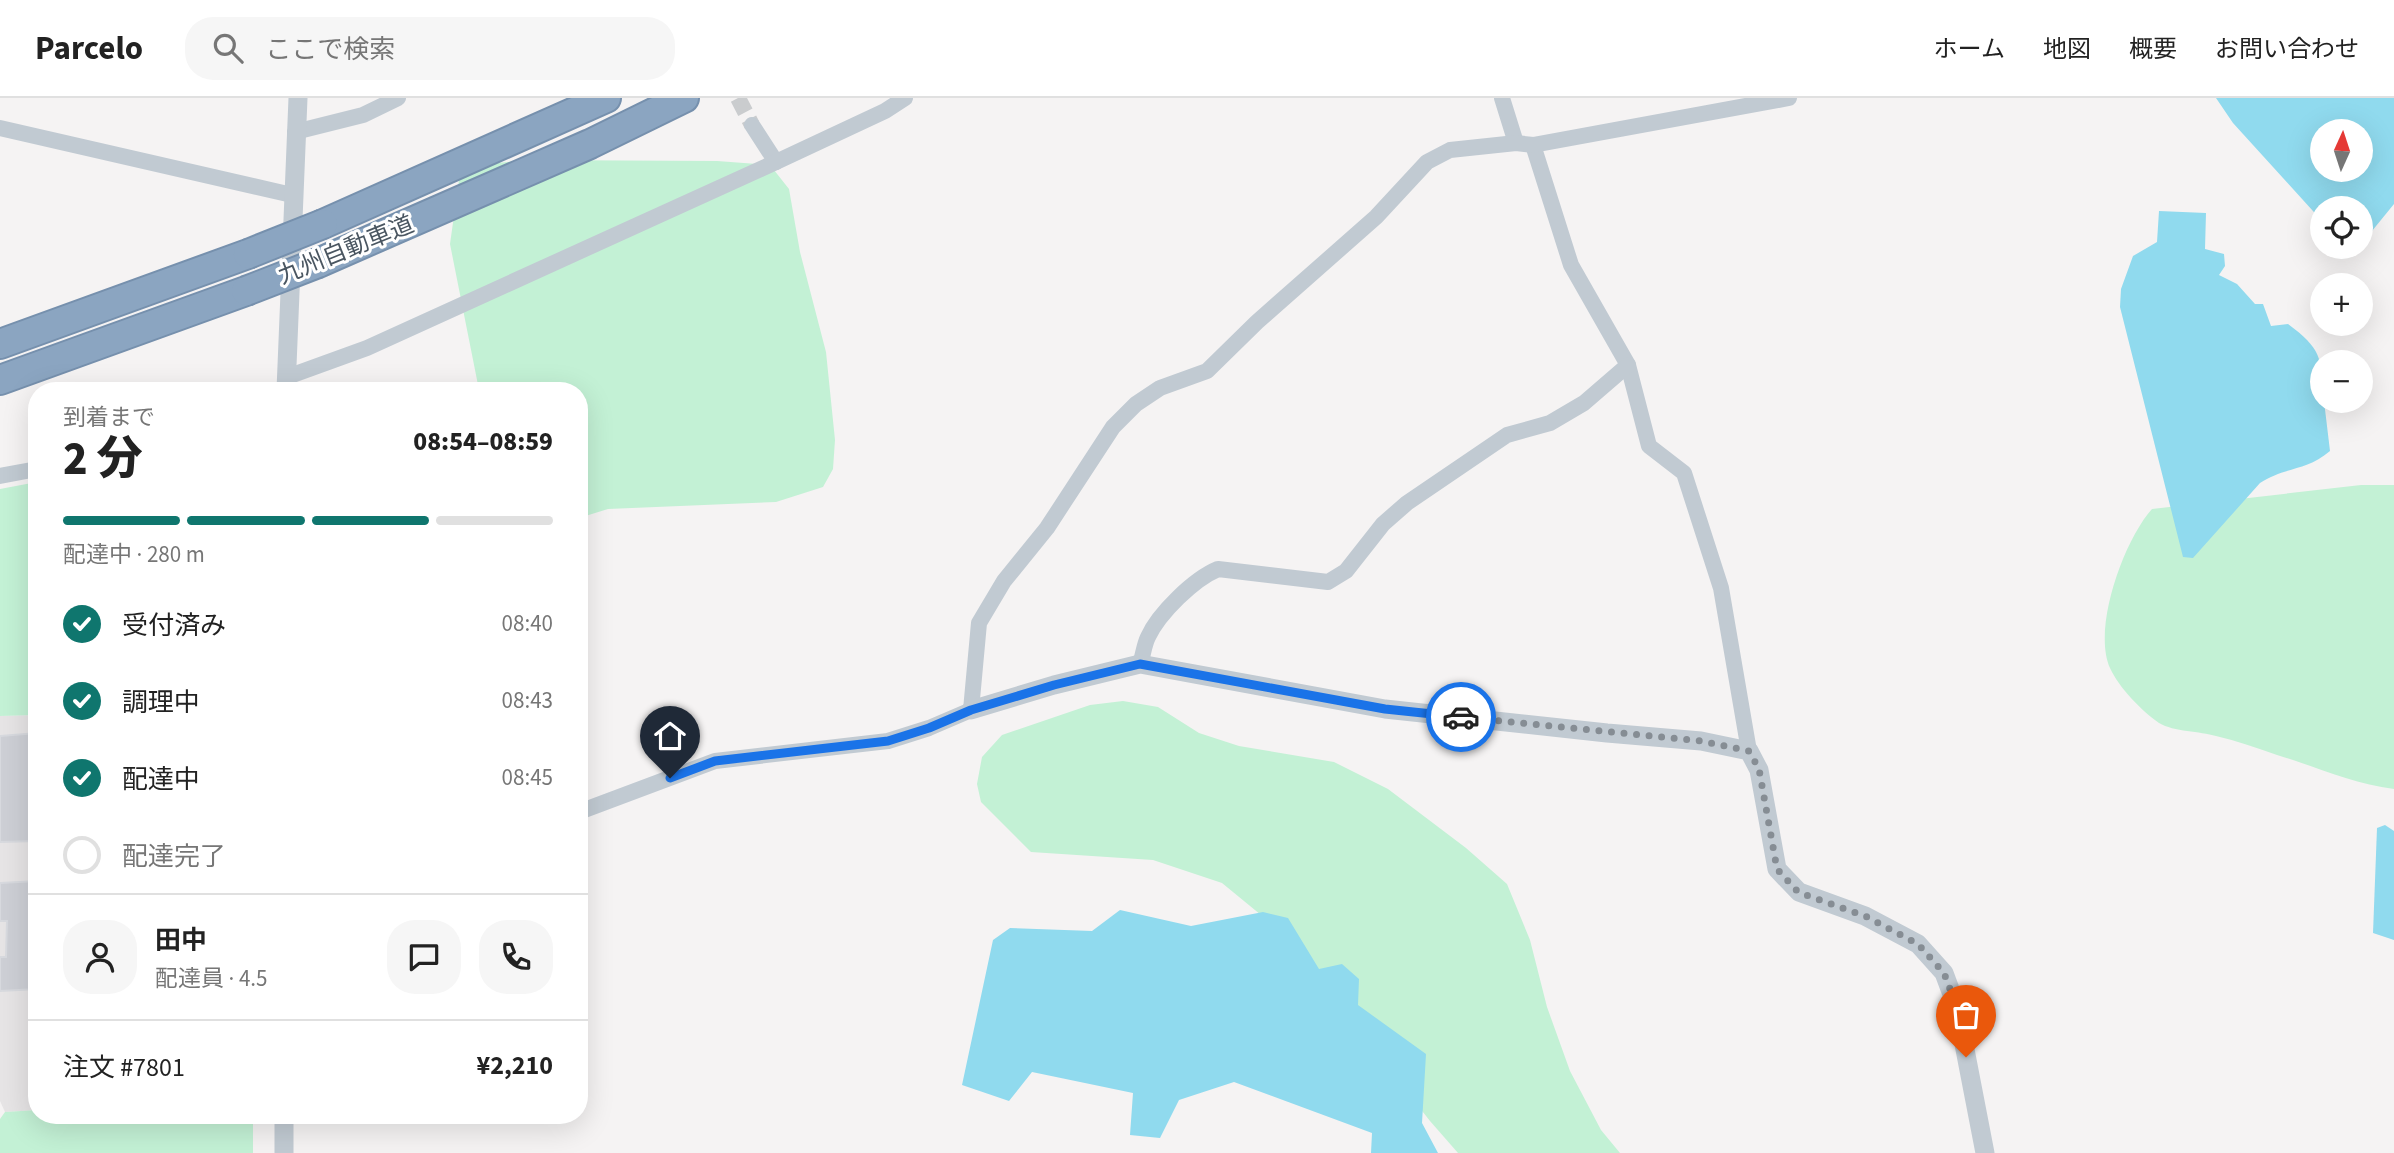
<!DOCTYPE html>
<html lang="ja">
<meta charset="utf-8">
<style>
body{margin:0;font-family:"Source Sans 3","Noto Sans JP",sans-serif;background:#f6f6f6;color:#222;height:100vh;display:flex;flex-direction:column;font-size:26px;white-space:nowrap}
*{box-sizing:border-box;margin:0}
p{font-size:23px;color:#767676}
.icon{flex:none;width:38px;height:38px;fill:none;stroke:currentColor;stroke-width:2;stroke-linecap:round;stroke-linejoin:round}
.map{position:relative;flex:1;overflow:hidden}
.details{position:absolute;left:28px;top:284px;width:560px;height:742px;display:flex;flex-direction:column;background:#fff;border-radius:28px;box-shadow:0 7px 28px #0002}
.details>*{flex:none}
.needle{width:46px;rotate:3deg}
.tools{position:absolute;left:2310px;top:21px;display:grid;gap:14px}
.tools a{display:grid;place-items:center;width:63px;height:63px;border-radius:50%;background:#fff;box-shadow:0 7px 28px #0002;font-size:35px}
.pin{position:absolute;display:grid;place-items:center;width:60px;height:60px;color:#fff;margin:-72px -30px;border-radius:50% 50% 50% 0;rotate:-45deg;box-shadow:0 0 7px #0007}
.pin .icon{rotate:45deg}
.courier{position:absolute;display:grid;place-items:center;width:70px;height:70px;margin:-35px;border:5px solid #1a73e8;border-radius:50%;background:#fff;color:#222;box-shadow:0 2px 9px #0007}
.headline em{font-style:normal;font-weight:800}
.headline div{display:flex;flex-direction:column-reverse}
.headline{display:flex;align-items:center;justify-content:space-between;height:119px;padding:0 35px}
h1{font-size:46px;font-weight:800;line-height:52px}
.bar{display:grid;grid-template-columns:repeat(4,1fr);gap:10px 7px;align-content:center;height:84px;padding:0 35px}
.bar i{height:9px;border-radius:5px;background:#e0e0e0}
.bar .on{background:#0f766e}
.bar p{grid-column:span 4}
.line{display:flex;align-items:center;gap:18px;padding:0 35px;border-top:2px solid #e0e0e0}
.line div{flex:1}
.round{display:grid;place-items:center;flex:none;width:74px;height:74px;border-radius:28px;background:#f6f6f6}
ol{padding:0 35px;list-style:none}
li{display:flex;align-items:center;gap:21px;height:77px}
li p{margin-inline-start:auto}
li .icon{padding:7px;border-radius:50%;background:#0f766e;color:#fff;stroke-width:4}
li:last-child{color:#767676}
li i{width:38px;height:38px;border:4px solid #e0e0e0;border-radius:50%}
header{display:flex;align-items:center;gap:42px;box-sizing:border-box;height:98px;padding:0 35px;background:#fff;border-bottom:2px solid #e0e0e0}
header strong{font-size:33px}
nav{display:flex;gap:38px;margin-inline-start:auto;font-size:24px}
.search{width:490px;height:63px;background:#f6f6f6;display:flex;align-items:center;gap:18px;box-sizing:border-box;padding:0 24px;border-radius:28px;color:#767676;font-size:26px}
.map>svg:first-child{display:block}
.education{fill:#e6e4e5}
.green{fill:#c3f1d5}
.water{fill:#90daee;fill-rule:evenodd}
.building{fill:#cdcfd5;stroke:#d7d9de;stroke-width:2}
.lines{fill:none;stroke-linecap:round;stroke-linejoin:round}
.minor-tunnel{stroke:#caccce;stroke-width:16;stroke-dasharray:16 8;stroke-linecap:butt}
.motorway-casing{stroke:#7690ad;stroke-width:32}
.minor{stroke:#c1cad2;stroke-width:16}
.tertiary{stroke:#c1cad2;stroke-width:19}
.motorway{stroke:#8ba5c1;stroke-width:28}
.motorway-bridge-casing{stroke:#7690ad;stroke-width:32;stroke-linecap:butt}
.motorway-bridge{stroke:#8ba5c1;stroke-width:28}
.done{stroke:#868d94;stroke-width:7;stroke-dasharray:0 12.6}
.route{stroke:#1a73e8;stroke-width:9}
.labels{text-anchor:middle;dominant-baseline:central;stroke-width:6;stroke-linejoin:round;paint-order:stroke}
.street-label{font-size:24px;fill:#4a5661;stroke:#fff}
</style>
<header>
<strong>Parcelo</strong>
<div class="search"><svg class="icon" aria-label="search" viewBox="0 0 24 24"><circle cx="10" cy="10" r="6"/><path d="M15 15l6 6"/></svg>ここで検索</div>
<nav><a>ホーム</a><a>地図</a><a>概要</a><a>お問い合わせ</a></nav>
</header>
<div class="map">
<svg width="2394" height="1055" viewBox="0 0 2394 1055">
<rect width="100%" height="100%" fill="#f5f3f3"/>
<!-- education -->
<path class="education" d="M37,617V1012L5,1014L0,1003V618Z"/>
<!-- green -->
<g class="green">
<path d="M527,62L717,63L770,67L789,91L800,154L826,254L835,342L833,371L823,389L776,404L608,411L579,420V292H479L450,146L459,82L476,67Z"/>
<path d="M37,384V617L0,618V391Z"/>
<path d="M2361,387H2394V691C2353,686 2317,669 2277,657C2257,650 2237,643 2216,638C2200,633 2174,634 2159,625C2142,613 2119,590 2110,570C2092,530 2124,442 2152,411Z"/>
<path d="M1123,603L1158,609L1199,635L1239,648L1334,664L1388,691L1466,750L1507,786L1530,842L1547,909L1570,973L1601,1032L1620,1055H1458L1430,1023L1283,835L1222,785L1153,762L1031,754L981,704L977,686L982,659L1002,637L1090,607Z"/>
<path d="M37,1012V1017H253V1055H0V1021L5,1014Z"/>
</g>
<!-- water -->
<g class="water">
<path d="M2216,0H2394V106L2363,144L2361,110H2322V123L2233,25ZM2322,33H2361V72H2322Z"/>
<path d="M2159,113L2206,115L2205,151L2224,156L2225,168L2219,177L2237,186L2255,206H2263L2271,228L2288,226C2323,252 2322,261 2322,303H2324L2330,353C2305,374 2286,368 2260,385L2193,460L2183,459L2120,209L2121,191L2133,158L2157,144Z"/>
<path d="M2385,727L2394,733V842L2373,835L2377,730Z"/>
<path d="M1120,812L1191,828L1263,814L1288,820L1319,871L1342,866L1359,881L1358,907L1426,956L1422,1025L1438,1055H1371L1372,1035L1234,984L1179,1002L1160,1040L1130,1037L1133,995L1032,974L1009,1003L962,987L993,842L1010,830L1092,833Z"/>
</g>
<!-- building -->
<g class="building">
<path d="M37,635V743L0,744V638Z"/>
<path d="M37,783V821H31L29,856H37V891L0,893V859H6L7,823H0V785Z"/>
</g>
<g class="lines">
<!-- minor-tunnel -->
<path class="minor-tunnel" d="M738,0L752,27"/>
<defs>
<g id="motorway">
<path d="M323,126L606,0"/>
<path d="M318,165L590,46L684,0"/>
<path d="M0,246L248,156"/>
<path d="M0,282L246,193"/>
</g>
</defs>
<!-- motorway casing -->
<use href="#motorway" class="motorway-casing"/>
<!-- minor -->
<g class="minor">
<path d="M1502,0L1516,45"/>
<path d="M752,27L776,64"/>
<path d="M0,30L292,97"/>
<path d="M295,34L363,17L398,0"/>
<path d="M1533,47L1571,167L1628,267L1649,348L1684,375L1721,490L1749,653"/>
<path d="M287,279L367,250L776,64L885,13L905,0"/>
<path d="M0,378L37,371"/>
<path d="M1140,566C1143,558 1144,547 1148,539C1159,515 1194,481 1218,471L1328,484L1346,473L1383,426L1407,405L1507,337L1550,325L1584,305L1628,267"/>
<path d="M579,714L715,663L888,643L929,630L971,612L979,525L1004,483L1047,430L1113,329L1136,306L1160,290L1207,273L1257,224L1376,119L1427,64L1450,52L1516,45L1533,47L1789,0"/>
</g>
<!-- tertiary -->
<g class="tertiary">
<path d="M286,292L298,0"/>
<path d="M971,612L1054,587L1140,566L1385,611L1607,635L1701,643L1749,653L1759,672L1777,771L1799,794L1865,818L1918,846L1944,875L1957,910L1985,1055"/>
<path d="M284,1055V1017"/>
</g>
<!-- motorway -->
<use href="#motorway" class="motorway"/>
<defs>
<g id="motorway-bridge">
<path d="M248,156L323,126"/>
<path d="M246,193L318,165"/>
</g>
</defs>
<!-- motorway-bridge casing -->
<use href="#motorway-bridge" class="motorway-bridge-casing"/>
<!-- motorway-bridge -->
<use href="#motorway-bridge" class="motorway-bridge"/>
</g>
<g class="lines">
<!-- done -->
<path class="done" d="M1461,619L1701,643L1749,653L1759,671L1777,771L1798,794L1865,818L1918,846L1944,875L1957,910L1966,959"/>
<!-- route -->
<path class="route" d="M670,680L715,663L888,643L929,630L971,612L1054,587L1140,566L1385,611L1461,619"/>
</g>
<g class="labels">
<!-- street labels -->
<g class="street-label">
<text transform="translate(346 152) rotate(-22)">九州自動車道</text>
</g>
</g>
</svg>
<div class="tools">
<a><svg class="needle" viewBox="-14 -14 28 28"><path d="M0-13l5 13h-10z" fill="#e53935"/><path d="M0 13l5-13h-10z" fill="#767676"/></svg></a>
<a><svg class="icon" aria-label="locate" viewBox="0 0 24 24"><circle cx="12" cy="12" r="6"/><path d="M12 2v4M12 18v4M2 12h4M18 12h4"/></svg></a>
<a>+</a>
<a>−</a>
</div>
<div class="pin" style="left:1966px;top:959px;background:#ea580c"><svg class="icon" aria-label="bag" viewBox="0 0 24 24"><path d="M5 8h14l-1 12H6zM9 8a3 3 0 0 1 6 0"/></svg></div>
<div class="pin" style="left:670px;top:680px;background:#1f2937"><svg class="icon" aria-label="home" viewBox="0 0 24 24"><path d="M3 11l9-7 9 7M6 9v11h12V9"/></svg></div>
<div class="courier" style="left:1461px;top:619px"><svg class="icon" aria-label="car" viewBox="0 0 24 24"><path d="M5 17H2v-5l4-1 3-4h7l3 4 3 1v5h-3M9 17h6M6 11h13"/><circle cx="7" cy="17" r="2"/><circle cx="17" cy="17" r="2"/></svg></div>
<section class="details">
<div class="headline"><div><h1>2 分</h1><p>到着まで</p></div><em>08:54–08:59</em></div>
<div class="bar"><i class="on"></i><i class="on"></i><i class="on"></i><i></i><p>配達中 · 280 m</p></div>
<ol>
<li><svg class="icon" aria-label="check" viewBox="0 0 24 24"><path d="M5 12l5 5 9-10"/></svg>受付済み<p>08:40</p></li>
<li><svg class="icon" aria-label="check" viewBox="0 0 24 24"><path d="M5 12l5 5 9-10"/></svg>調理中<p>08:43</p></li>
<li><svg class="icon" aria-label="check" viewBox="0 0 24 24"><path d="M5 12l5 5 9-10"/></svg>配達中<p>08:45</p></li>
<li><i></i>配達完了</li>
</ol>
<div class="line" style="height:126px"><a class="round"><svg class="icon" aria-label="person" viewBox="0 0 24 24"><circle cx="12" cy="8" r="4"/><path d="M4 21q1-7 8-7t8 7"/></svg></a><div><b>田中</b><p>配達員 · 4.5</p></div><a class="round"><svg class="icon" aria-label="chat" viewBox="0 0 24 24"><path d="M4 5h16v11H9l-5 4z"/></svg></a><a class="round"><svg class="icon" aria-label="phone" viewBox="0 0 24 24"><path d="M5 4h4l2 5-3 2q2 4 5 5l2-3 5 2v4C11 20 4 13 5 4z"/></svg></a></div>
<div class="line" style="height:91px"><div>注文 #7801</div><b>¥2,210</b></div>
</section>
</div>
